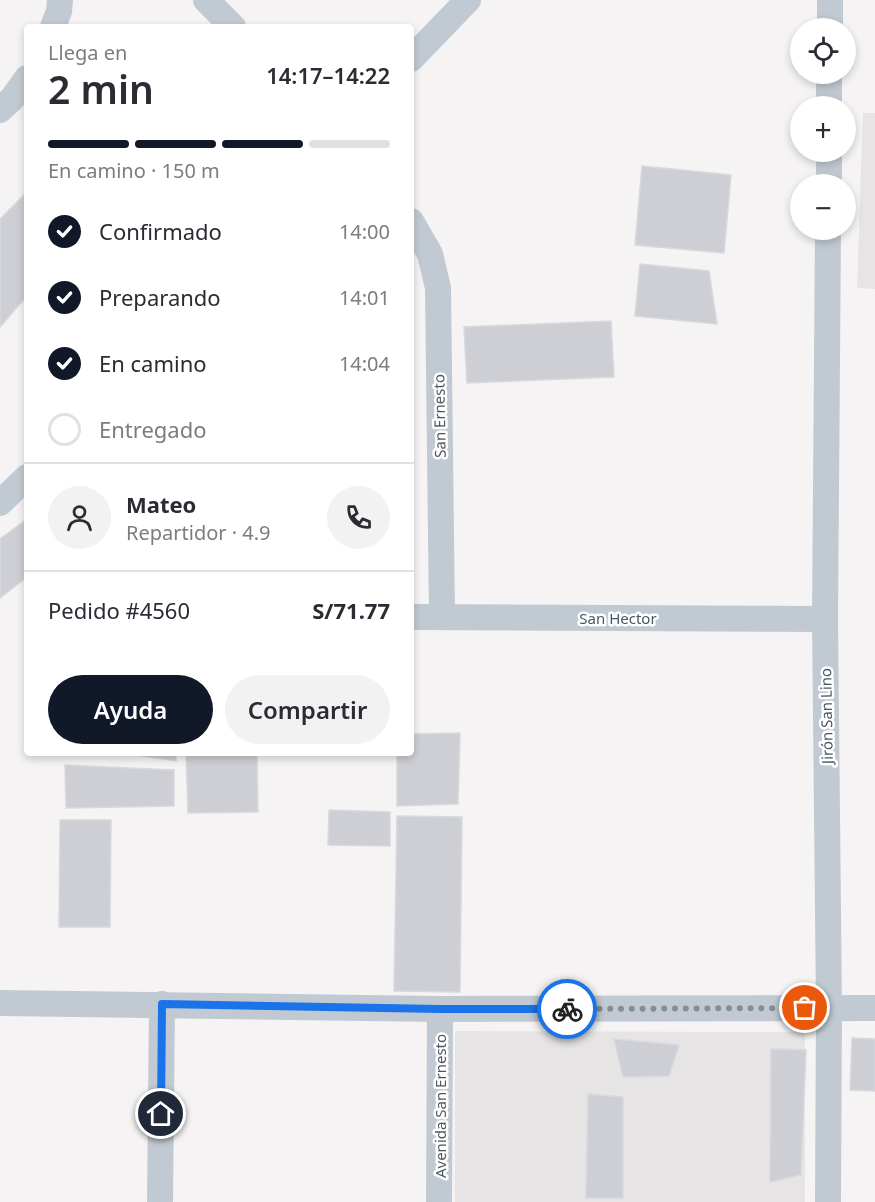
<!DOCTYPE html>
<html lang="es">
<meta charset="utf-8">
<style>
body{margin:0;font-family:"Noto Sans",sans-serif;background:#f2f2f3;color:#2b2b33;height:100vh;display:flex;flex-direction:column;font-size:22px;white-space:nowrap}
*{box-sizing:border-box;margin:0}
p{font-size:20px;color:#7c7c81}
.icon{flex:none;width:33px;height:33px;fill:none;stroke:currentColor;stroke-width:2;stroke-linecap:round;stroke-linejoin:round}
.map{position:relative;flex:1;overflow:hidden}
.details{position:absolute;left:24px;top:24px;width:390px;height:732px;display:flex;flex-direction:column;background:#fff;border-radius:6px;box-shadow:0 3px 9px #0003}
.details>*{flex:none}
.tools{position:absolute;left:790px;top:18px;display:grid;gap:12px}
.tools a{display:grid;place-items:center;width:66px;height:66px;border-radius:50%;background:#fff;box-shadow:0 3px 9px #0003;font-size:30px}
.pin{position:absolute;display:grid;place-items:center;width:51px;height:51px;color:#fff;margin:-26px;border:3px solid #fff;border-radius:50%;box-shadow:0 2px 6px #0007}
.courier{position:absolute;display:grid;place-items:center;width:60px;height:60px;margin:-30px;border:4px solid #1a73e8;border-radius:50%;background:#fff;color:#222;box-shadow:0 2px 8px #0007}
.overview em{font-style:normal;font-weight:600}
.overview div{display:flex;flex-direction:column-reverse}
.overview{display:flex;align-items:center;justify-content:space-between;height:102px;padding:0 24px}
h1{font-size:39px;font-weight:600;line-height:45px}
.bar{display:grid;grid-template-columns:repeat(4,1fr);gap:9px 6px;align-content:center;height:72px;padding:0 24px}
.bar i{height:8px;border-radius:4px;background:#e1e1e2}
.bar .on{background:#111827}
.bar p{grid-column:span 4}
.line{display:flex;align-items:center;gap:15px;padding:0 24px;border-top:2px solid #e1e1e2}
.line div{flex:1}
.round{display:grid;place-items:center;flex:none;width:63px;height:63px;border-radius:32px;background:#f2f2f3}
ol{padding:0 24px;list-style:none}
li{display:flex;align-items:center;gap:18px;height:66px}
li p{margin-inline-start:auto}
li .icon{padding:6px;border-radius:50%;background:#111827;color:#fff;stroke-width:4}
li:last-child{color:#7c7c81}
li i{width:33px;height:33px;border:3px solid #e1e1e2;border-radius:50%}
.action{display:flex;gap:12px;margin-top:auto;padding:12px 24px}
.action a{flex:1;height:69px;border-radius:36px;background:#111827;color:#fff;font-size:24px;font-weight:600;line-height:69px;text-align:center}
.action a+a{background:#f2f2f3;color:#2b2b33}
.map>svg:first-child{display:block}
.education{fill:#e6e4e5}
.building{fill:#cdcfd5;stroke:#d7d9de;stroke-width:1.5}
.lines{fill:none;stroke-linecap:round;stroke-linejoin:round}
.minor{stroke:#c1cad2;stroke-width:26}
.done{stroke:#868d94;stroke-width:6;stroke-dasharray:0 10.8}
.route{stroke:#1a73e8;stroke-width:8}
.labels{text-anchor:middle;dominant-baseline:central;stroke-width:5;stroke-linejoin:round;paint-order:stroke}
.street-label{font-size:15px;fill:#4a5661;stroke:#fff}
</style>
<div class="map">
<svg width="875" height="1202" viewBox="0 0 875 1202">
<rect width="100%" height="100%" fill="#f5f3f3"/>
<!-- education -->
<g class="education">
<path d="M863,113H875V289L857,288Z"/>
<path d="M455,1031L805,1032V1202H455Z"/>
</g>
<!-- building -->
<g class="building">
<path d="M642,166L731,175L724,253L635,245Z"/>
<path d="M27,192V296L0,327V219Z"/>
<path d="M640,264L709,271L717,324L635,316Z"/>
<path d="M611,321L614,377L467,383L464,327Z"/>
<path d="M27,519V577L0,598V539Z"/>
<path d="M460,733L458,804L397,806V753H411V734Z"/>
<path d="M122,753H176V761Z"/>
<path d="M186,753H257L258,812L188,813Z"/>
<path d="M65,765L174,770V806L66,808Z"/>
<path d="M329,810L390,812V846L328,845Z"/>
<path d="M397,816L462,817L460,992L394,991Z"/>
<path d="M60,820H111L110,927H59Z"/>
<path d="M852,1038L875,1039V1091L850,1090Z"/>
<path d="M614,1039L679,1045L669,1076L623,1077Z"/>
<path d="M771,1049L806,1050L801,1175L770,1182Z"/>
<path d="M588,1094L623,1097V1198H586Z"/>
</g>
<g class="lines">
<!-- minor -->
<g class="minor">
<path d="M206,0L233,27"/>
<path d="M53,27L59,11L60,0"/>
<path d="M830,28V0"/>
<path d="M411,59L468,0"/>
<path d="M829,106V74"/>
<path d="M0,110L12,99L27,78"/>
<path d="M829,184V152"/>
<path d="M411,221L430,254L438,288L442,617"/>
<path d="M0,503L27,477"/>
<path d="M411,617L825,619"/>
<path d="M0,1003L440,1009L875,1008"/>
<path d="M160,1202L162,1004"/>
<path d="M439,1202L440,1009"/>
<path d="M828,1202L829,1008L825,619L828,230"/>
</g>
</g>
<g class="lines">
<!-- done -->
<path class="done" d="M567,1009L805,1008"/>
<!-- route -->
<path class="route" d="M161,1114L162,1004L440,1009H567"/>
</g>
<g class="labels">
<!-- street labels -->
<g class="street-label">
<text transform="translate(439 416) rotate(-91)">San Ernesto</text>
<text x="618" y="618">San Hector</text>
<text transform="translate(826 716) rotate(-91)">Jirón San Lino</text>
<text transform="translate(440 1106) rotate(-90)">Avenida San Ernesto</text>
</g>
</g>
</svg>
<div class="tools">
<a><svg class="icon" aria-label="locate" viewBox="0 0 24 24"><circle cx="12" cy="12" r="6"/><path d="M12 2v4M12 18v4M2 12h4M18 12h4"/></svg></a>
<a>+</a>
<a>−</a>
</div>
<div class="pin" style="left:805px;top:1008px;background:#ea580c"><svg class="icon" aria-label="bag" viewBox="0 0 24 24"><path d="M5 8h14l-1 12H6zM9 8a3 3 0 0 1 6 0"/></svg></div>
<div class="pin" style="left:161px;top:1114px;background:#1f2937"><svg class="icon" aria-label="home" viewBox="0 0 24 24"><path d="M3 11l9-7 9 7M6 9v11h12V9"/></svg></div>
<div class="courier" style="left:567px;top:1009px"><svg class="icon" aria-label="bike" viewBox="0 0 24 24"><circle cx="6" cy="16" r="4"/><circle cx="18" cy="16" r="4"/><path d="M6 16l4-8h5l3 8M10 8l3 8H6M13 5h3"/></svg></div>
<section class="details">
<div class="overview"><div><h1>2 min</h1><p>Llega en</p></div><em>14:17–14:22</em></div>
<div class="bar"><i class="on"></i><i class="on"></i><i class="on"></i><i></i><p>En camino · 150 m</p></div>
<ol>
<li><svg class="icon" aria-label="check" viewBox="0 0 24 24"><path d="M5 12l5 5 9-10"/></svg>Confirmado<p>14:00</p></li>
<li><svg class="icon" aria-label="check" viewBox="0 0 24 24"><path d="M5 12l5 5 9-10"/></svg>Preparando<p>14:01</p></li>
<li><svg class="icon" aria-label="check" viewBox="0 0 24 24"><path d="M5 12l5 5 9-10"/></svg>En camino<p>14:04</p></li>
<li><i></i>Entregado</li>
</ol>
<div class="line" style="height:108px"><a class="round"><svg class="icon" aria-label="person" viewBox="0 0 24 24"><circle cx="12" cy="8" r="4"/><path d="M4 21q1-7 8-7t8 7"/></svg></a><div><b>Mateo</b><p>Repartidor · 4.9</p></div><a class="round"><svg class="icon" aria-label="phone" viewBox="0 0 24 24"><path d="M5 4h4l2 5-3 2q2 4 5 5l2-3 5 2v4C11 20 4 13 5 4z"/></svg></a></div>
<div class="line" style="height:78px"><div>Pedido #4560</div><b>S/71.77</b></div>
<div class="action"><a>Ayuda</a><a>Compartir</a></div>
</section>
</div>
